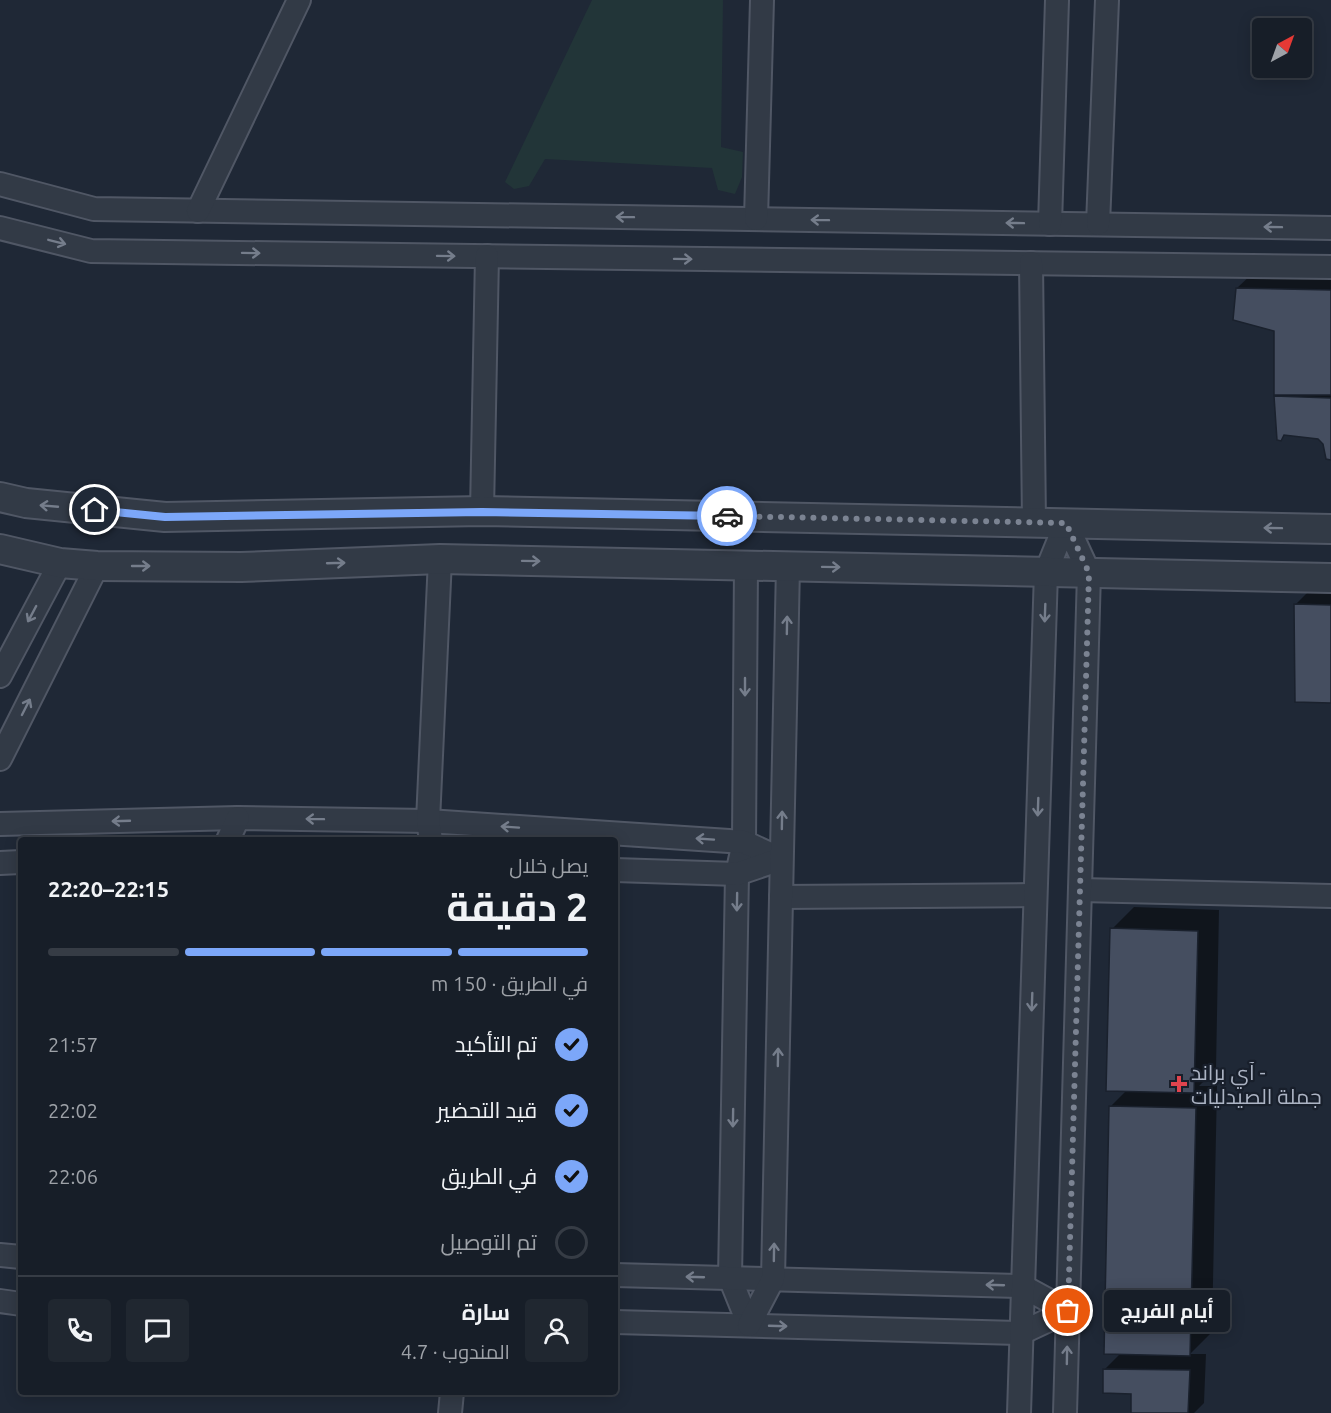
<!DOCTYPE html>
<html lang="ar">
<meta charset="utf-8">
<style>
body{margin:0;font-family:Ubuntu,Cairo,sans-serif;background:#202730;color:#f1f3f6;direction:rtl;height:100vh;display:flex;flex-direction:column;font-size:22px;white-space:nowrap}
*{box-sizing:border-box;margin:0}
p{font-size:20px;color:#9ea2a8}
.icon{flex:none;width:33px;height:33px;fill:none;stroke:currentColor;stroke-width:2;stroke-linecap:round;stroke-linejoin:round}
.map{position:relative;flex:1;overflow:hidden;direction:ltr}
.panel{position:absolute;left:18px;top:837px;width:600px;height:558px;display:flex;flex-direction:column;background:#171e28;border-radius:6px;box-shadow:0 3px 15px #0003,0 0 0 2px #363c45;direction:rtl}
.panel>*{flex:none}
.needle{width:39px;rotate:41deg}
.tools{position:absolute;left:1252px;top:18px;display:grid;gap:12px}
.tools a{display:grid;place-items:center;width:60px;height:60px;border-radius:6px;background:#171e28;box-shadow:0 3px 15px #0003,0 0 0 2px #363c45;font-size:30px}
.pin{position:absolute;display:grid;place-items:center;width:51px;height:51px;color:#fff;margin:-26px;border:3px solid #fff;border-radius:50%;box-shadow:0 2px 6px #0007}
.courier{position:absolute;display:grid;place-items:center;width:60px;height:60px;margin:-30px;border:4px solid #7ca7f9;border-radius:50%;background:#fff;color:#222;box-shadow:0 2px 8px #0007}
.bubble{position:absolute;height:42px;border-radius:6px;background:#171e28;box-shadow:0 3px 15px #0003,0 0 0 2px #363c45;font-size:20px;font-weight:700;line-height:42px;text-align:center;direction:rtl}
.summary em{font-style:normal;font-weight:700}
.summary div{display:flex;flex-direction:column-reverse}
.summary{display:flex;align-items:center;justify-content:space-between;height:102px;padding:0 30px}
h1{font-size:39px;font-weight:700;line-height:45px}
.bar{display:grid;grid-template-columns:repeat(4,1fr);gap:9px 6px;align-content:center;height:72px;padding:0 30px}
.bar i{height:8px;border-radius:4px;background:#363c45}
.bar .current{background:#7ca7f9}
.bar p{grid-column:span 4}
.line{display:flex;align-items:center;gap:15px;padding:0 30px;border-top:2px solid #363c45}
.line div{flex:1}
.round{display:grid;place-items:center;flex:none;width:63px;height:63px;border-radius:6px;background:#202730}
ol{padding:0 30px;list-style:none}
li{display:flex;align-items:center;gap:18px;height:66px}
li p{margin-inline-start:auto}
li .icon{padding:6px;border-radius:50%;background:#7ca7f9;color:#111;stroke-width:4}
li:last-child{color:#9ea2a8}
li i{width:33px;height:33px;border:3px solid #363c45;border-radius:50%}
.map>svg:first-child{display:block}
.green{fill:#223538}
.shadow{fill:#0007}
.building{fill:#454e60;stroke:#1a212d;stroke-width:1.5}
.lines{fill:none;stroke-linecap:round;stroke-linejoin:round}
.minor-casing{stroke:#505765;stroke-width:26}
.tertiary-casing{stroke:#505765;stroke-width:32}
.minor{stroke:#323a46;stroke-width:22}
.tertiary{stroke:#323a46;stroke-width:28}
.oneway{stroke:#757d8b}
.done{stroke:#7b8392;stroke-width:6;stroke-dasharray:0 10.8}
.route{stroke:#7ca7f9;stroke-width:8}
.health-dot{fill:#e0444e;stroke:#181f2b;stroke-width:2}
.labels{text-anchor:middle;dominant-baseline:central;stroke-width:4.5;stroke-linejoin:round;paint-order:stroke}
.poi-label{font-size:21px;fill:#acb4c4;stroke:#181f2b;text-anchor:start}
</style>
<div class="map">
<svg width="1331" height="1413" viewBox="0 0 1331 1413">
<rect width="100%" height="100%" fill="#1f2836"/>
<!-- green -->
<path class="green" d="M592,0H723L721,147L743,152L742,177L735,194L718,190L712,168L545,159L529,186L514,189L505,182Z"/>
<!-- shadow -->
<g class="shadow">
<path d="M1254,272L1331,275V458L1324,443L1318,438L1286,434L1281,439L1275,397L1278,394L1275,329L1237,288Z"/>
<path d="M1312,588H1331V702L1295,605Z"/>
<path d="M1134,907L1219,910L1216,1069L1199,1086H1217L1212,1332L1190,1354H1206L1204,1403L1194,1413H1132V1393L1104,1370L1121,1353L1111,1106L1127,1090L1112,929Z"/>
</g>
<!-- building -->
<g class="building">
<path d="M1236,288L1331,290V395H1274V331L1233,320Z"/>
<path d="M1274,396L1331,398V460L1326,459L1323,444L1318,439L1284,435L1281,441L1277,440Z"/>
<path d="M1294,604L1331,605V703L1295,702Z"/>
<path d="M1110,928L1198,931L1194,1093L1106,1091Z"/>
<path d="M1109,1106L1196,1108L1190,1356L1104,1354Z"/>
<path d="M1103,1369L1190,1370L1188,1413H1131V1394L1103,1393Z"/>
</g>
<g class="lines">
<defs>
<g id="minor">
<path d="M0,184L94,209L1331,228"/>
<path d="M198,211L299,0"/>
<path d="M756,219L762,0"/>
<path d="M1050,224L1057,0"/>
<path d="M1098,224L1107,0"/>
<path d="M0,228L91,251L1331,267"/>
<path d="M1031,263L1034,523"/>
<path d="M482,511L487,256"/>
<path d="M746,565L744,842L737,874L730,1278L749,1325"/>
<path d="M0,676L60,563"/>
<path d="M0,759L97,566"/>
<path d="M0,824L238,818L428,821L744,842L781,859"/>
<path d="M228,840L238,818"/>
<path d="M431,840L428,821L440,559"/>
<path d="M0,863L21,862"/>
<path d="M615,870L737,874L781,859"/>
<path d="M1080,890L1331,896"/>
<path d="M781,897L1035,895"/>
<path d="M0,1255L21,1257"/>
<path d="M615,1275L1022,1286L1068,1311"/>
<path d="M0,1301L21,1304"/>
<path d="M615,1322L1021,1333L1068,1311"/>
<path d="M749,1325L773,1279L788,566"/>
<path d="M450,1413L452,1392"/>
<path d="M1019,1413L1046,572L1066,523L1089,573L1065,1413"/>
</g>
<g id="tertiary">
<path d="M0,497L26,503L165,517L482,511L1331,529"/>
<path d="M0,549L60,563L97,566L241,567L440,559L1331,578"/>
</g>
</defs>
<!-- minor casing -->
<use href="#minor" class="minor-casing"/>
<!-- tertiary casing -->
<use href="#tertiary" class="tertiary-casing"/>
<!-- minor -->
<use href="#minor" class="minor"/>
<!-- tertiary -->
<use href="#tertiary" class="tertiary"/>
</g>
<!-- one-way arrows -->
<defs><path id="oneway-shaft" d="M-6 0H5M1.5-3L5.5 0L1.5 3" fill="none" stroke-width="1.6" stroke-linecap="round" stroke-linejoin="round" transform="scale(1.5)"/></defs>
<g class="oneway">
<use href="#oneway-shaft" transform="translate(625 217) rotate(-179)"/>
<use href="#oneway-shaft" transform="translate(820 220) rotate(-179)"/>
<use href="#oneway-shaft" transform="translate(1015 223) rotate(-179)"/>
<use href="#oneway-shaft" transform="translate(1273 227) rotate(-179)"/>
<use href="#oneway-shaft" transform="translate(57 242) rotate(14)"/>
<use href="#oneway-shaft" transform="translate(251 253) rotate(1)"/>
<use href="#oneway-shaft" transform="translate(446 256) rotate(1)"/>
<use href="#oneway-shaft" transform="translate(683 259) rotate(1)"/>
<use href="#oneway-shaft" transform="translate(49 506) rotate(-175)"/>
<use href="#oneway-shaft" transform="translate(1273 528) rotate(-179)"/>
<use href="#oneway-shaft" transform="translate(531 561) rotate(1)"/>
<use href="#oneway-shaft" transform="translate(336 563) rotate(-2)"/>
<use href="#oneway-shaft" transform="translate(141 566)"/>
<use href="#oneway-shaft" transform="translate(831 567) rotate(1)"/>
<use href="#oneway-shaft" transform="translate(1045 613) rotate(92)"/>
<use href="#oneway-shaft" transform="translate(32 614) rotate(118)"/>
<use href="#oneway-shaft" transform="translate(787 625) rotate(-89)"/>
<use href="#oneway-shaft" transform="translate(745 687) rotate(90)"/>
<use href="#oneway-shaft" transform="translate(26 707) rotate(-63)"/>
<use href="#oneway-shaft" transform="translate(1038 807) rotate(92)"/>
<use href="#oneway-shaft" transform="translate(315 819) rotate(-179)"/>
<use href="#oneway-shaft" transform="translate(782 820) rotate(-89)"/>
<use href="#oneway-shaft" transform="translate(121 821) rotate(178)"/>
<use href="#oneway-shaft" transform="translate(510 827) rotate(-176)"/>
<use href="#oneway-shaft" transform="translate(705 839) rotate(-176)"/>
<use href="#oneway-shaft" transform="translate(737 902) rotate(91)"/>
<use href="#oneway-shaft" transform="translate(1032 1002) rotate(92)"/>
<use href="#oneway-shaft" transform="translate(778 1057) rotate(-89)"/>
<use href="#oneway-shaft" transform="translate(733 1118) rotate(91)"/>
<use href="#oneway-shaft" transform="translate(774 1252) rotate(-89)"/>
<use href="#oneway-shaft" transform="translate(695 1277) rotate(-178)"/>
<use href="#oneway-shaft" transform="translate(995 1285) rotate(-178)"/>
<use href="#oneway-shaft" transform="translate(778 1326) rotate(2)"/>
<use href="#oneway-shaft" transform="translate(1067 1355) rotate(-89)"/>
</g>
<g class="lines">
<!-- done -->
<path class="done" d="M727,516L1066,523L1089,573L1068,1311"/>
<!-- route -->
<path class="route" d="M95,510L165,517L482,512L727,516"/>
</g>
<!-- markers -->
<path class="health-dot" d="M1176 1075h6v6h6v6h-6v6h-6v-6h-6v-6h6z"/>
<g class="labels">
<!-- poi labels -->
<g class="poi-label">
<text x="1191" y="1072">آي براند -<tspan x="1191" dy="24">جملة الصيدليات</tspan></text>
</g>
</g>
</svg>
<div class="tools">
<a><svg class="needle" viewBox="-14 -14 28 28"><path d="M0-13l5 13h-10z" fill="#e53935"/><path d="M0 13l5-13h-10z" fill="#9ea2a8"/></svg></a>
</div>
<div class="pin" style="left:1068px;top:1311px;background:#ea580c"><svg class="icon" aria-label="bag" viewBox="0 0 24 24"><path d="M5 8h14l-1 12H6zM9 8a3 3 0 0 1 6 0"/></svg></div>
<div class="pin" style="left:95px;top:510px;background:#1f2937"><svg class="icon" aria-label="home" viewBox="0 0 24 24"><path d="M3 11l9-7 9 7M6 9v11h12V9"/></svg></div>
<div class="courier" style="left:727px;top:516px"><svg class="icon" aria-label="car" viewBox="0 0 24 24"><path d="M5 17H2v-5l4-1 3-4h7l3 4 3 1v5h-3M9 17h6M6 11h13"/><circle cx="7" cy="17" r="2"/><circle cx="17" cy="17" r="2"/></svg></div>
<div class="bubble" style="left:1104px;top:1290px;width:126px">أيام الفريج</div>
<section class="panel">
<div class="summary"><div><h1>2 دقيقة</h1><p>يصل خلال</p></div><em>22:15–22:20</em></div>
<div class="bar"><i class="current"></i><i class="current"></i><i class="current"></i><i></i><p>في الطريق · 150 m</p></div>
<ol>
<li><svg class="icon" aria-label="check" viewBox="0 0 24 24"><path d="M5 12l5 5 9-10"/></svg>تم التأكيد<p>21:57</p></li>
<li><svg class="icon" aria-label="check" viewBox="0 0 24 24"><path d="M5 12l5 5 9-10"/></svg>قيد التحضير<p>22:02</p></li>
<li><svg class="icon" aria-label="check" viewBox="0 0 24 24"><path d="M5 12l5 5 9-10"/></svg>في الطريق<p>22:06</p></li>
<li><i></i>تم التوصيل</li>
</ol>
<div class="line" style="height:108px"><a class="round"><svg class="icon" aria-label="person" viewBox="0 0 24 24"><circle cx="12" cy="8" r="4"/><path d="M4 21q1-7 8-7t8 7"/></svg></a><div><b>سارة</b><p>المندوب · 4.7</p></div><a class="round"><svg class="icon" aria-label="chat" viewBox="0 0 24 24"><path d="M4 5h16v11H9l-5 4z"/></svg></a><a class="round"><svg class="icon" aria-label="phone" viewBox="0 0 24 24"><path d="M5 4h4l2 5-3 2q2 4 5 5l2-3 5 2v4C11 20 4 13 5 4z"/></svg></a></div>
</section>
</div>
